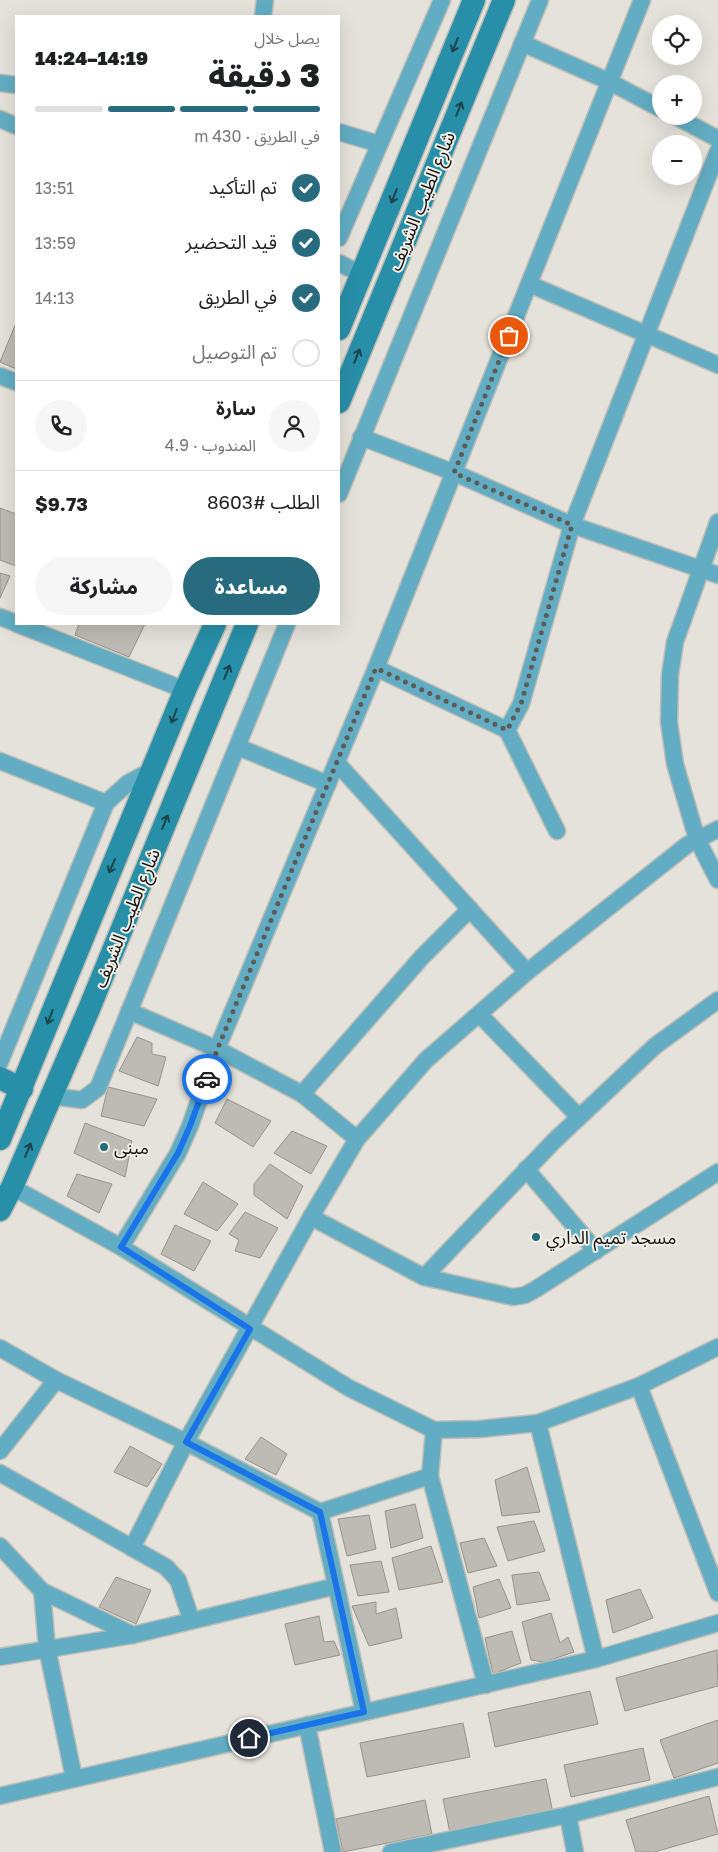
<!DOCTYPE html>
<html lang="ar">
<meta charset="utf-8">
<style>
body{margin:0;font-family:"Golos Text","Noto Sans Arabic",sans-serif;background:#f6f6f6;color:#202124;direction:rtl;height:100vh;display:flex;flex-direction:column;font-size:19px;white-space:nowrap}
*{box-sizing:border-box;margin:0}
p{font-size:16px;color:#757577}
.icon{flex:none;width:28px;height:28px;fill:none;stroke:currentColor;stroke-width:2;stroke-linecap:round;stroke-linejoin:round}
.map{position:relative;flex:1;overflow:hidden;direction:ltr}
.sheet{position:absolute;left:15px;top:15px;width:325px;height:610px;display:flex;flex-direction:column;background:#fff;border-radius:0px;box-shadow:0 5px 20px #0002;direction:rtl}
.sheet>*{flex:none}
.controls{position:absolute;left:652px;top:15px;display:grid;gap:10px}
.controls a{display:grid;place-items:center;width:50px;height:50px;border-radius:50%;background:#fff;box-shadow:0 5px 20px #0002;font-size:25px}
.pin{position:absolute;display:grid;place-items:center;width:42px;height:42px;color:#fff;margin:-21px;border:2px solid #fff;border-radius:50%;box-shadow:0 1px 5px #0007}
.courier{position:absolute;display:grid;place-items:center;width:50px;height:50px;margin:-25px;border:4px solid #1a73e8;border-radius:50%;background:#fff;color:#222;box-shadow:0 1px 6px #0007}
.summary em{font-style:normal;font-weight:800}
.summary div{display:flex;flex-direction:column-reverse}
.summary{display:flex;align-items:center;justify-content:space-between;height:85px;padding:0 20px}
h1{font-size:32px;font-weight:800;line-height:38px}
.bar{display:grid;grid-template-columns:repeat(4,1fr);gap:8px 5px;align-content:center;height:60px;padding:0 20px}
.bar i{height:6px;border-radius:4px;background:#e0e0e0}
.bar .on{background:#296b7e}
.bar p{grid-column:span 4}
.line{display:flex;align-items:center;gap:12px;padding:0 20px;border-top:1px solid #e0e0e0}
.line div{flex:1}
.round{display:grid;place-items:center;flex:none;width:52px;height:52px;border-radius:26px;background:#f6f6f6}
ol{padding:0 20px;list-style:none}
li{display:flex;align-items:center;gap:15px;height:55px}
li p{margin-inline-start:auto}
li .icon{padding:5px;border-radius:50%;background:#296b7e;color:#fff;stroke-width:4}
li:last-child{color:#757577}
li i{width:28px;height:28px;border:2px solid #e0e0e0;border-radius:50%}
.action{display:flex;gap:10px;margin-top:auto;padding:10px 20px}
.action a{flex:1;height:58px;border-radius:30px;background:#296b7e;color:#fff;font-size:20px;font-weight:800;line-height:58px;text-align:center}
.action a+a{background:#f6f6f6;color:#202124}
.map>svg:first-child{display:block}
.building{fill:#bebbb4;stroke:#95938b}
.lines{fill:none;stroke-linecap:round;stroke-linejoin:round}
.street-casing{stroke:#bebdb6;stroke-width:19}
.secondary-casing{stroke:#bebdb6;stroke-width:25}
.street{stroke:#62adc3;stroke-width:16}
.secondary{stroke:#288fa9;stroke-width:22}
.oneway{stroke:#1b444d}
.done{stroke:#5c5b57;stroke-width:5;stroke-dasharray:0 9}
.route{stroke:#1a73e8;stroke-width:6}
.poi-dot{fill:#296b7e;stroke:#f1efe7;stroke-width:2}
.labels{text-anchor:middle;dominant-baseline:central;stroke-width:4;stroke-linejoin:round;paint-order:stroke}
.street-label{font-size:18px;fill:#131210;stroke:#f1efe7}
.poi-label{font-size:18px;fill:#131210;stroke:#f1efe7;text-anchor:start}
</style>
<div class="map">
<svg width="718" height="1852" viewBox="0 0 718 1852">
<rect width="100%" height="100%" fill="#e4e2da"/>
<!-- building -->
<g class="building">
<path d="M16,323V369L0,362Z"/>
<path d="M0,508L16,514V566L0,560Z"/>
<path d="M0,573L10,576L0,598Z"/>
<path d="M79,624H145L129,657L75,635Z"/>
<path d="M137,1037L152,1043V1054L166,1057L158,1086L119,1071Z"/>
<path d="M108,1087L157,1099L144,1126L101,1116Z"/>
<path d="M227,1099L271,1121L253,1147L215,1123Z"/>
<path d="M85,1123L132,1141L125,1177L74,1153Z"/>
<path d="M292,1131L327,1146L311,1174L274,1153Z"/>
<path d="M270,1164L303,1186L287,1219L254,1195V1184Z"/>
<path d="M77,1174L112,1184L99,1213L67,1196Z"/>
<path d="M203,1182L238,1204L217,1231L184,1214Z"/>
<path d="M245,1212L278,1228L260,1258L235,1251L239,1240L229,1234Z"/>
<path d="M175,1225L211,1241L194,1271L161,1254Z"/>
<path d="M261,1437L287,1454L276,1475L245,1459Z"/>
<path d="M130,1446L162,1464L147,1487L114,1472Z"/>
<path d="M527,1467L540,1512L502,1516L495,1480Z"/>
<path d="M415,1504L423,1538L391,1548L385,1511Z"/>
<path d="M369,1515L376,1549L347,1556L338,1519Z"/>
<path d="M534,1521L545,1551L508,1561L497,1527Z"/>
<path d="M484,1538L497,1566L468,1573L460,1543Z"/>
<path d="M431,1546L443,1582L399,1590L392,1558Z"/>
<path d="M381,1561L389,1592L358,1596L350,1565Z"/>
<path d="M539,1572L550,1600L517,1605L512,1575Z"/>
<path d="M116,1577L151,1590L136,1624L99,1607Z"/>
<path d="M499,1579L511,1608L479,1618L473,1587Z"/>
<path d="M640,1589L653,1618L613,1633L606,1600Z"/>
<path d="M376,1602V1614L396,1608L402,1638L369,1646L352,1606Z"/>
<path d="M551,1613L560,1643L568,1637L574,1652L544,1662L531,1660L522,1622Z"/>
<path d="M319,1616L324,1642L334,1641L340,1655L295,1665L285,1624Z"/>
<path d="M512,1631L521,1663L493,1674L485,1638Z"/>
<path d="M717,1650L718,1686L625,1711L616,1678Z"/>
<path d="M590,1691L598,1724L495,1747L488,1713Z"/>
<path d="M718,1720V1763L674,1778L660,1740Z"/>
<path d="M463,1723L470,1757L367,1777L360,1743Z"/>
<path d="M643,1748L650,1780L571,1797L564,1765Z"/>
<path d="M546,1779L553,1813L450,1833L443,1799Z"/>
<path d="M709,1796L718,1834L654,1852H636L626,1820Z"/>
<path d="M425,1800L432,1834L343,1852L336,1819Z"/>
</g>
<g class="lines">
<defs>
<g id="street">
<path d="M263,16L265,0"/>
<path d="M522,43L608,81L661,109"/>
<path d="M0,83L16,85"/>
<path d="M675,116L718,139"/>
<path d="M0,119L16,126"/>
<path d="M339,132L379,144"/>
<path d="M339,238L442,0"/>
<path d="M339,263L361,274"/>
<path d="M529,284L718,365"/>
<path d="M0,376L16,382"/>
<path d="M361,437L455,473L572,525L718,575"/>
<path d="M339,494L540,0"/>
<path d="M718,522L675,642L670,675L669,722L675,764L697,839L718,880"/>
<path d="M0,617L16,623"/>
<path d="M17,624L185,690"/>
<path d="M376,668L507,730L557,831"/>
<path d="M507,730L521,704L572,525L718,151"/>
<path d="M238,747L328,784"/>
<path d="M0,761L106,803"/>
<path d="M337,763L527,972"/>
<path d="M129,1011L217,1049L302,1094L357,1139"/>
<path d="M479,1014L579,1117"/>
<path d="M0,1062L106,803L128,783L154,769"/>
<path d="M302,1094L422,957L470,909"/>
<path d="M51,1096L82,1100L98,1088L287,624"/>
<path d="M526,1169L596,1251"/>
<path d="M12,1187L121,1247L349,1388L434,1430L480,1429L538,1423L639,1386L718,1347"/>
<path d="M311,1217L424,1277L513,1297L525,1295L536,1289L718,1172"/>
<path d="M121,1247L178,1153L190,1126L217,1049L376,668L642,0"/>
<path d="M424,1277L554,1141L655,1046L718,1000"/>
<path d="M0,1348L56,1380L186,1442L320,1512L364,1712"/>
<path d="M639,1386L718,1593"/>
<path d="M538,1423L596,1659"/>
<path d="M434,1430L430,1476L486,1685"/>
<path d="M0,1451L56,1380"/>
<path d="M0,1473L166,1567L178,1580L191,1619"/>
<path d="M320,1512L430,1476"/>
<path d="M0,1546L42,1591L47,1648L74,1778"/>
<path d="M132,1548L186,1442L311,1217L357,1139L426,1060L527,972L687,845L718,829"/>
<path d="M42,1591L133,1635"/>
<path d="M0,1657L133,1635L336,1586"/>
<path d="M307,1725L333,1852"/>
<path d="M0,1796L596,1659L718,1623"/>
<path d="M568,1815L575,1852"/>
<path d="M391,1852L568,1815L718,1777"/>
</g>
<g id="secondary">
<path d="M339,329L474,0"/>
<path d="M339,402L504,0"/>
<path d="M0,1078L22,1089"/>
<path d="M0,1139L185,690L215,624"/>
<path d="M0,1210L12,1187L89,1009L247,624"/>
</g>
</defs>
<!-- street casing -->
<use href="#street" class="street-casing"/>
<!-- secondary casing -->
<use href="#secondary" class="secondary-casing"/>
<!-- street -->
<use href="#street" class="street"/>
<!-- secondary -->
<use href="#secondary" class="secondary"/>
</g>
<!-- one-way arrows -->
<defs><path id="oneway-shaft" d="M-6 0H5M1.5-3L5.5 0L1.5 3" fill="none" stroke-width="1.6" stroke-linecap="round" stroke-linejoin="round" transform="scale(1.25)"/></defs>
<g class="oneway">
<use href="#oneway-shaft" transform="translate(455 45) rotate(112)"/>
<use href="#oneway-shaft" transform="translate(459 109) rotate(-68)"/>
<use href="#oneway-shaft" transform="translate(394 196) rotate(112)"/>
<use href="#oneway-shaft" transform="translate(357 356) rotate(-68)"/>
<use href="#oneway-shaft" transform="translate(227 672) rotate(-68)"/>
<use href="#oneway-shaft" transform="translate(174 716) rotate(111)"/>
<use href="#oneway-shaft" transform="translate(165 822) rotate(-68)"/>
<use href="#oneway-shaft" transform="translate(112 866) rotate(114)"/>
<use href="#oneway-shaft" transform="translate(50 1017) rotate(111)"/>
<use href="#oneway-shaft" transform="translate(28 1150) rotate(-67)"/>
</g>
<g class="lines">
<!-- done -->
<path class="done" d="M207,1079L217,1050L376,668L507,730L521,704L572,525L454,473L509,336"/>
<!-- route -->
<path class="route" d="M207,1079L190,1126L178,1153L121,1247L250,1329L186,1442L320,1512L364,1712L249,1738"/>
</g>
<!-- markers -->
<g class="poi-dot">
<circle cx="104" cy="1147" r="5"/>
<circle cx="536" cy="1237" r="5"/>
</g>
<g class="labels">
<!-- street labels -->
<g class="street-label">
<text transform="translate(421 201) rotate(-68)">شارع الطيب الشريف</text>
<text transform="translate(126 918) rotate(-68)">شارع الطيب الشريف</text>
</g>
<!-- poi labels -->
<g class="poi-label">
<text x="114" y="1147">مبنى</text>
<text x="546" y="1237">مسجد تميم الداري</text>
</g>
</g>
</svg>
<div class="controls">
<a><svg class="icon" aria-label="locate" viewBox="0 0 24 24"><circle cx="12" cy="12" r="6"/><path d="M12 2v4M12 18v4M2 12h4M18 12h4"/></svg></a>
<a>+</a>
<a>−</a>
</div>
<div class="pin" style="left:509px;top:336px;background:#ea580c"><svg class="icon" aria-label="bag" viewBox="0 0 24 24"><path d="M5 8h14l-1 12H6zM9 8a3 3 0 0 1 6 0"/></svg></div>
<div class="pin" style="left:249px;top:1738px;background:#1f2937"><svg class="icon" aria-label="home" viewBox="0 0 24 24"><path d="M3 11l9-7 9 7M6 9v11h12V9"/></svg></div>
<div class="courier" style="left:207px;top:1079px"><svg class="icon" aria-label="car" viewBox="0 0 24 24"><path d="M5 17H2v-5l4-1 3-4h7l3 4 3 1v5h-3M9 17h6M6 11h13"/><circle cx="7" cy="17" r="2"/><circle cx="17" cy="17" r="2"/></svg></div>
<section class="sheet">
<div class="summary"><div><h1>3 دقيقة</h1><p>يصل خلال</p></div><em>14:19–14:24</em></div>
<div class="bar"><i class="on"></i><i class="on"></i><i class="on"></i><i></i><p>في الطريق · 430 m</p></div>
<ol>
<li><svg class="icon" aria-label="check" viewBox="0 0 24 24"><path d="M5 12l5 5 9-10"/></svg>تم التأكيد<p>13:51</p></li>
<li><svg class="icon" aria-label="check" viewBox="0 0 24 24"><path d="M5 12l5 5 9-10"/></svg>قيد التحضير<p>13:59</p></li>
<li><svg class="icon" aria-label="check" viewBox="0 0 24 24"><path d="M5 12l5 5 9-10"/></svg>في الطريق<p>14:13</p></li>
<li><i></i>تم التوصيل</li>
</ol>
<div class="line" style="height:90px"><a class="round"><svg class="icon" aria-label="person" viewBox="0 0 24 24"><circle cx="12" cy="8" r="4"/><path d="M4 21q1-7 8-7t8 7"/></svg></a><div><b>سارة</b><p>المندوب · 4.9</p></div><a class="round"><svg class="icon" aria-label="phone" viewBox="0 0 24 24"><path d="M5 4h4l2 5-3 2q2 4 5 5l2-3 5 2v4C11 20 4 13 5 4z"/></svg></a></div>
<div class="line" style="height:65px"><div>الطلب #8603</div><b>$9.73</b></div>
<div class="action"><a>مساعدة</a><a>مشاركة</a></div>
</section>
</div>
